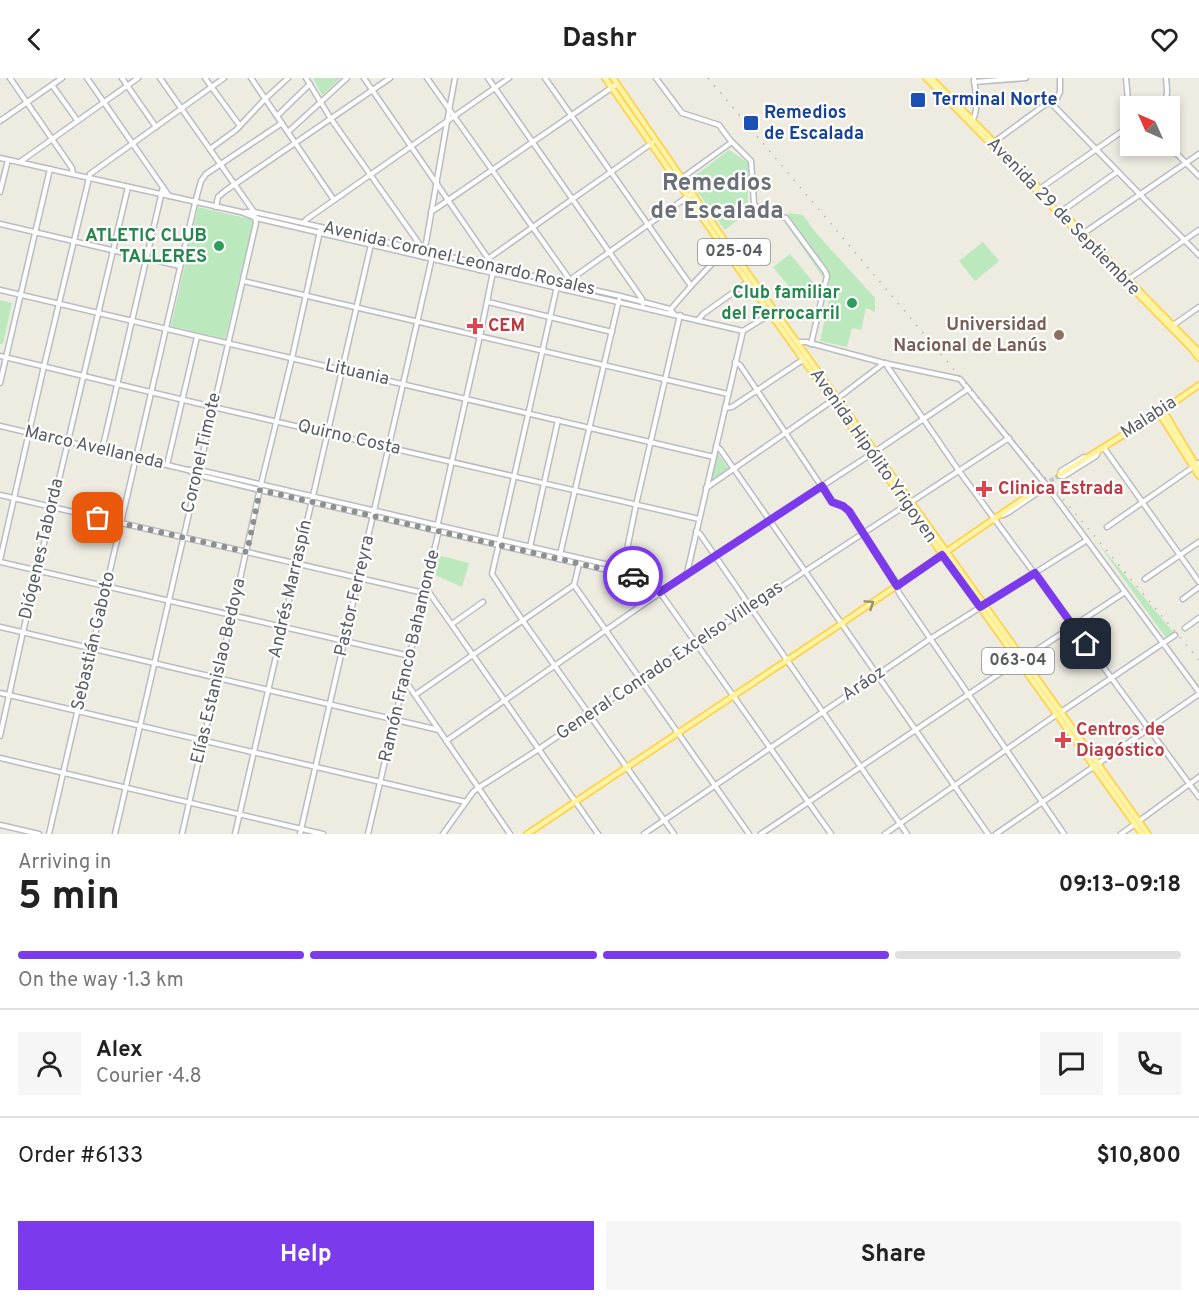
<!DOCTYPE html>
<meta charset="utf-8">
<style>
body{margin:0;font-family:Overpass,sans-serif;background:#f6f6f6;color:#222;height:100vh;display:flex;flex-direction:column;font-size:22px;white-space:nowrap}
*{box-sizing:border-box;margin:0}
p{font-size:20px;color:#767676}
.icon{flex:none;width:33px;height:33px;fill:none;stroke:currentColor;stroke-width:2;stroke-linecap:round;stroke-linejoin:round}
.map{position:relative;height:756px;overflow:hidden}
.panel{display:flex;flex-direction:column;background:#fff;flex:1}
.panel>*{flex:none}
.needle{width:39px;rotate:315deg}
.tools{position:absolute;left:1120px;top:18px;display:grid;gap:12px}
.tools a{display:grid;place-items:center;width:60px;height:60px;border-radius:0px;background:#fff;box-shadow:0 3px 9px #0003;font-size:30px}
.pin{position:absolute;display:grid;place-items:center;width:51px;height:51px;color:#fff;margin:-26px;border-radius:12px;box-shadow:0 3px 9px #0006}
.courier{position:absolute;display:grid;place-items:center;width:60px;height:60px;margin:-30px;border:4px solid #7c3aed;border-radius:50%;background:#fff;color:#222;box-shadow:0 2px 8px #0007}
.summary em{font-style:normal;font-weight:700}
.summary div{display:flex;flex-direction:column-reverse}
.summary{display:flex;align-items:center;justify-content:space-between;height:102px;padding:0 18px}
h1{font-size:39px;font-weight:700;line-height:45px}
.bar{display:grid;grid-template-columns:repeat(4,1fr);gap:9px 6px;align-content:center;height:72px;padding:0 18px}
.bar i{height:8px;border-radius:4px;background:#e0e0e0}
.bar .selected{background:#7c3aed}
.bar p{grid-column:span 4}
.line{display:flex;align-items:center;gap:15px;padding:0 18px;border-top:2px solid #e0e0e0}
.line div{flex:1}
.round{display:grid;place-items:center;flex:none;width:63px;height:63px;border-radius:0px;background:#f6f6f6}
.button{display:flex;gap:12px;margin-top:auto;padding:12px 18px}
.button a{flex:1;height:69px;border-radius:0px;background:#7c3aed;color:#fff;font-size:24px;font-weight:700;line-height:69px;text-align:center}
.button a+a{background:#f6f6f6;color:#222}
header{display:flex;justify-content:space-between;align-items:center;height:78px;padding:0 18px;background:#fff;font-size:27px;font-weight:700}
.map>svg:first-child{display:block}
.green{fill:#bbe9bd}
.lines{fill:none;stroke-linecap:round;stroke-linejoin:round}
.major-tunnel{stroke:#c9c8c2;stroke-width:4.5;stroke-dasharray:4.5 2;stroke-linecap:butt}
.minor-casing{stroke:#b9bcc2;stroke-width:7}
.major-casing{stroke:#fed34b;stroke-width:8}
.minor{stroke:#fff;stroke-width:4}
.major{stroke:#fff4a6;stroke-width:4.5}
.rail{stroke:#b5b6b7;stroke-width:1.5;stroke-dasharray:1.5 8;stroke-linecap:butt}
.oneway{stroke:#94927b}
.done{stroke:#8e9090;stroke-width:6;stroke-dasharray:0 10.8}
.route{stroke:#7c3aed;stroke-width:8}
.transit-dot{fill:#1a4fb4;stroke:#fff;stroke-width:2}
.leisure-dot{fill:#2e9e5b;stroke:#fff;stroke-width:2}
.health-dot{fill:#e0444e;stroke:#fff;stroke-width:2}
.education-dot{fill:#8d6e63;stroke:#fff;stroke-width:2}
.labels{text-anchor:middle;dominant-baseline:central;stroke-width:4.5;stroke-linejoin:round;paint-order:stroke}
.shield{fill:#fff;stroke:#8c8e92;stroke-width:1.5}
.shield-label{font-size:16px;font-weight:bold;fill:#5a5e64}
.transit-label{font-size:18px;font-weight:bold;fill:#164399;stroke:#fff;text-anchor:start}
.street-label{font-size:18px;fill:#5a5e64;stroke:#fff}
.leisure-label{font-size:18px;font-weight:bold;fill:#27864d;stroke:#fff;text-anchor:end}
.education-label{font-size:18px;font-weight:bold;fill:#785e54;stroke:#fff;text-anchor:end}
.health-label{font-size:18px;font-weight:bold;fill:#be3a42;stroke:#fff;text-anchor:start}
.district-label{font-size:24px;font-weight:bold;fill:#6b7076;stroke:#fff}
</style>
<header><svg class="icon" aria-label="back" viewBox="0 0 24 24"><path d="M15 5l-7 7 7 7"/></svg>Dashr<svg class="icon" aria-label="heart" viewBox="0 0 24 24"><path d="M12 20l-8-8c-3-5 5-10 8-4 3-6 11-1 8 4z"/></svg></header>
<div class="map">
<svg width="1199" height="756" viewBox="0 0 1199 756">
<rect width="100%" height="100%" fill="#eeece1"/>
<!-- green -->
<g class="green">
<path d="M313,0H341L322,17Z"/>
<path d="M729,72L748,85V131L749,133L725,152L689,102Z"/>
<path d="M198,129L254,142L225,261L171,248Z"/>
<path d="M789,135L803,137L816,155L875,220V234L866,230L861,252L852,250L847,269L820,263L831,212L828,209L830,202L822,198L784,143Z"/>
<path d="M983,164L999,183L975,203L959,183Z"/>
<path d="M790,176L818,210L801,223L773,189Z"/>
<path d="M0,222L12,225L3,266H0Z"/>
<path d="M717,374L729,391L710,404Z"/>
<path d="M1098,465L1174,555L1166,560Z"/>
<path d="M437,477L469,485L462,509L433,496Z"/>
</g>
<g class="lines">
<!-- major-tunnel -->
<path class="major-tunnel" d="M1039,410L1061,396"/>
<defs>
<g id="minor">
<path d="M10,0L72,90L73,96"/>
<path d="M87,0L169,118"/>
<path d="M122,0L156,49"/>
<path d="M205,0L240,48"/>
<path d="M251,0L334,122"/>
<path d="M306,0L331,41L420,167L423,170"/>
<path d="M364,0L494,189L480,258L438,445V456L368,756"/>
<path d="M427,0L570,202"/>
<path d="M488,0L642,221L643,226"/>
<path d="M545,0L691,208"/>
<path d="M656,0L682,35L719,47L730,62L751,83L754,125C760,138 774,137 786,140L825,193L827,198L811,266"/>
<path d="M1126,0L1128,23L1131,28"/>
<path d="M974,4L1026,0"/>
<path d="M52,7L77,42"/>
<path d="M1051,25L1199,177"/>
<path d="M1158,28C1170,20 1167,14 1166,0"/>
<path d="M277,38L310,6"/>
<path d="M0,43L62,0"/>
<path d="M971,44C980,34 975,13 974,0"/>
<path d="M288,54L347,0"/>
<path d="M994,64L1046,26L1057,20L1060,14V0"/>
<path d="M1169,68L1199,98"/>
<path d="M210,71L236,52L265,21L288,0"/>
<path d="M0,80L241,134L256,140L743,253L772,235"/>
<path d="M20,84L138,0"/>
<path d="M682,100L732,64"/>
<path d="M1038,112L1131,47"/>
<path d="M0,114L8,82"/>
<path d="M216,129L218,119L225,113L390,0"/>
<path d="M1062,133L1117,94"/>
<path d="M245,134H254L303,145L620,218L670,231L674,236"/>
<path d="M431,134L617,6"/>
<path d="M303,145L307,141L509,0"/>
<path d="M0,146L180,188"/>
<path d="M1081,157L1199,76"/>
<path d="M423,179L425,173L423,170L426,165L447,44L455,0"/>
<path d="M479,192L482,185L652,65"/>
<path d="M243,203L728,316"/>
<path d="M1126,203L1199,152"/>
<path d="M558,204L492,496L523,543L674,756"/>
<path d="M0,212L714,379"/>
<path d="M566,212L567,206L574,199L690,117"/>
<path d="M488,224L612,254"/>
<path d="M670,232L691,208L725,172"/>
<path d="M698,242L703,236L748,204"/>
<path d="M1172,248L1199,229"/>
<path d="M798,264H806L884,285L960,301L1047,408L1199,614"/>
<path d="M0,278L213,329L699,441"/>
<path d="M735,284L740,287L832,424L843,428L849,433L895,503L899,515L1064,756"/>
<path d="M885,285L959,393L1199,719"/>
<path d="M0,305L50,91"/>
<path d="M838,320L884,285"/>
<path d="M725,330L732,329L804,281"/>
<path d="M0,348L188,392L198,397L260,412L651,502"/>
<path d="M716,368L720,371L988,756"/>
<path d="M1104,370L1199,504"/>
<path d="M102,372L163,109"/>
<path d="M167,387L197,259"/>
<path d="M188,392H199L644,495L652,503L831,756"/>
<path d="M1060,397L1061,393L1084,379"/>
<path d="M1060,398H1064L1096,378L1098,374"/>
<path d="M706,410L833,322"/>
<path d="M0,417L424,515"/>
<path d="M1003,437L1009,434L1047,408"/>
<path d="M1107,449L1199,385"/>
<path d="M696,453L700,456L907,756"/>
<path d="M530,469L558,342"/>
<path d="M559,481L619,222"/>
<path d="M0,482L44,288L90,96L224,0"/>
<path d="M0,484L410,578"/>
<path d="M579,486L574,507L749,756"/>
<path d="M623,491L636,427L680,237"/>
<path d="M687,495L743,253"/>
<path d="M1145,501L1199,464"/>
<path d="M426,510L598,756"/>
<path d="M1183,521L1199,509"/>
<path d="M452,546L483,524"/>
<path d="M0,549L439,652"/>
<path d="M1185,550L1199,540"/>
<path d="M1023,581L1125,514"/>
<path d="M404,601L510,756"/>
<path d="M0,615L466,724"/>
<path d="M415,617L574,507"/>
<path d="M1061,634L1175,557"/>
<path d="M0,658L23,554L128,109"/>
<path d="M446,663L687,496L876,373L968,311"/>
<path d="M0,680L323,756"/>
<path d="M1139,743L1199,699"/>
<path d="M0,747L39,756"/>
<path d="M49,756L195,125L201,103L206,96L282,45"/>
<path d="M115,756L256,145L254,134L160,0"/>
<path d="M182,756L232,537L261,406L292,280L321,149"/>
<path d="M235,756L372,162"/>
<path d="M300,756L433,175"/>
<path d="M443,756L473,714L478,710L539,671L640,601L1009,360"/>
<path d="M644,756L930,561L1087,462"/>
<path d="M761,756L1018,583"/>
<path d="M885,756L1056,637"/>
<path d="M996,756L1199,616"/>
<path d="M1121,756L1135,746"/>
</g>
<g id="major">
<path d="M605,0L725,172L1142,756"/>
<path d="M613,0L727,166L1148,756"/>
<path d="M926,0L1191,270L1199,280"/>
<path d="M931,0L1043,114"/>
<path d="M1069,141L1199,274"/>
<path d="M1163,332L1199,392"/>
<path d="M1159,335L1199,398"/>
<path d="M1061,396L1163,332L1199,307"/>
<path d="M527,756L841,546L1039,410"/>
</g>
</defs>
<!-- minor casing -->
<use href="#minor" class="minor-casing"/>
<!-- major casing -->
<use href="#major" class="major-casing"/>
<!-- minor -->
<use href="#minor" class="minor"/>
<!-- major -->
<use href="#major" class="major"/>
<!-- rail -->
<path class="rail" d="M708,0L1199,582"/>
</g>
<!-- one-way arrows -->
<defs><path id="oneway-chevron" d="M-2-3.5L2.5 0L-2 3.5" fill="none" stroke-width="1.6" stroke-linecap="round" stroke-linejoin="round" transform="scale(1.5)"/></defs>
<use class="oneway" href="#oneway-chevron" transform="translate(870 526) rotate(-34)"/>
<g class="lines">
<!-- done -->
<path class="done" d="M98,440L247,474L260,412L633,498"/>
<!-- route -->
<path class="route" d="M633,498L652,502L660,514L822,408L832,424L843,428L849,433L897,508L942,477L980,529L1035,495L1086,566"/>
</g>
<!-- markers -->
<g class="transit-dot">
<rect x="910" y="14" width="16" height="16" rx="3"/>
<rect x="743" y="37" width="16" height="16" rx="3"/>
</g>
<g class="leisure-dot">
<circle cx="219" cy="168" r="6"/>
<circle cx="852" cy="225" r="6"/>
</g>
<g class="health-dot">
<path d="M472 239h6v6h6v6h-6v6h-6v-6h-6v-6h6z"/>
<path d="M981 402h6v6h6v6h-6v6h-6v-6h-6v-6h6z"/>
<path d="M1060 653h6v6h6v6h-6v6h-6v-6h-6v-6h6z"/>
</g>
<circle class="education-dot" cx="1059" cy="257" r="6"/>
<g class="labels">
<!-- shield labels -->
<g class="shield">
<rect x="698" y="161" width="72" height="26" rx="4.5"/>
<rect x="982" y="570" width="72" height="26" rx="4.5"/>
</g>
<g class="shield-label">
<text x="734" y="174">025-04</text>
<text x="1018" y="583">063-04</text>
</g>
<!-- transit labels -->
<g class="transit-label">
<text x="932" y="22">Terminal Norte</text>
<text x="764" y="35">Remedios<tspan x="764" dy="21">de Escalada</tspan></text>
</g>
<!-- street labels -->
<g class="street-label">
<text transform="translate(1063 139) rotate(46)">Avenida 29 de Septiembre</text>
<text transform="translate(459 181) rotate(13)">Avenida Coronel Leonardo Rosales</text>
<text transform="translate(357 295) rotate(13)">Lituania</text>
<text transform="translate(1149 340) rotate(-33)">Malabia</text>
<text transform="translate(349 360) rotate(13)">Quirno Costa</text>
<text transform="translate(94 370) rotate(13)">Marco Avellaneda</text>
<text transform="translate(202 375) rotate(-77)">Coronel Timote</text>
<text transform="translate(873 378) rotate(55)">Avenida Hipólito Yrigoyen</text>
<text transform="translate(42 471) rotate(-77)">Diógenes Taborda</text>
<text transform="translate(291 511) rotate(-77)">Andrés Marraspín</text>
<text transform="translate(355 518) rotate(-77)">Pastor Ferreyra</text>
<text transform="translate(94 563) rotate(-77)">Sebastián Gaboto</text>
<text transform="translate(410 578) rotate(-77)">Ramón Franco Bahamonde</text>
<text transform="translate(670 583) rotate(-34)">General Conrado Excelso Villegas</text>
<text transform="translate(219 593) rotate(-77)">Elías Estanislao Bedoya</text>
<text transform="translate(864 606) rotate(-34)">Aráoz</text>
</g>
<!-- leisure labels -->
<g class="leisure-label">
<text x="207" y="158">ATLETIC CLUB<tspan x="207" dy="21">TALLERES</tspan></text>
<text x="840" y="215">Club familiar<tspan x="840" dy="21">del Ferrocarril</tspan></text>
</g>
<!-- education labels -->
<g class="education-label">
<text x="1047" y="247">Universidad<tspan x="1047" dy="21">Nacional de Lanús</tspan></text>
</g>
<!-- health labels -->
<g class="health-label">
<text x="488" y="248">CEM</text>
<text x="998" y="411">Clinica Estrada</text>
<text x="1076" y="652">Centros de<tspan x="1076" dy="21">Diagóstico</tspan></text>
</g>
<!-- district labels -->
<g class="district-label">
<text x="717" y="106">Remedios<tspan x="717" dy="28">de Escalada</tspan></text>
</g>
</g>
</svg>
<div class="tools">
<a><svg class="needle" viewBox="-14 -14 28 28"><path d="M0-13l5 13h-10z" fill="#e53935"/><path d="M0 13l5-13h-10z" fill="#767676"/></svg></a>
</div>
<div class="pin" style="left:98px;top:440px;background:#ea580c"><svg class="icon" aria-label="bag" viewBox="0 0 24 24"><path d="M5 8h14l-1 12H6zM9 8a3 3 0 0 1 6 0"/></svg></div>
<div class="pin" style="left:1086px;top:566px;background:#1f2937"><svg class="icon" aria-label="home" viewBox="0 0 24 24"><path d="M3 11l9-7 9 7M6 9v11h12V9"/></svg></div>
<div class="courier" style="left:633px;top:498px"><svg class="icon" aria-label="car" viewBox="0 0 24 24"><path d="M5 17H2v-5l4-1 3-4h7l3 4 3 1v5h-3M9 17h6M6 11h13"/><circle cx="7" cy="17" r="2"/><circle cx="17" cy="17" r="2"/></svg></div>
</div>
<section class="panel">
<div class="summary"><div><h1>5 min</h1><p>Arriving in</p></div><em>09:13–09:18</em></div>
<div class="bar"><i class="selected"></i><i class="selected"></i><i class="selected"></i><i></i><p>On the way · 1.3 km</p></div>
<div class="line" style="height:108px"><a class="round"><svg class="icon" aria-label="person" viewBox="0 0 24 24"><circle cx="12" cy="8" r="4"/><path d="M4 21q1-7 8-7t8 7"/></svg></a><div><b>Alex</b><p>Courier · 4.8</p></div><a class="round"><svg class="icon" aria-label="chat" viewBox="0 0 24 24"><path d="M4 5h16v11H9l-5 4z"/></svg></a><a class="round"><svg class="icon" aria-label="phone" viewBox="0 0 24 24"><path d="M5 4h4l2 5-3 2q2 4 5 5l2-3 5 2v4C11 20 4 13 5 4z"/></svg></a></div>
<div class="line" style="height:78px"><div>Order #6133</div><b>$10,800</b></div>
<div class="button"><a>Help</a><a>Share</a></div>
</section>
